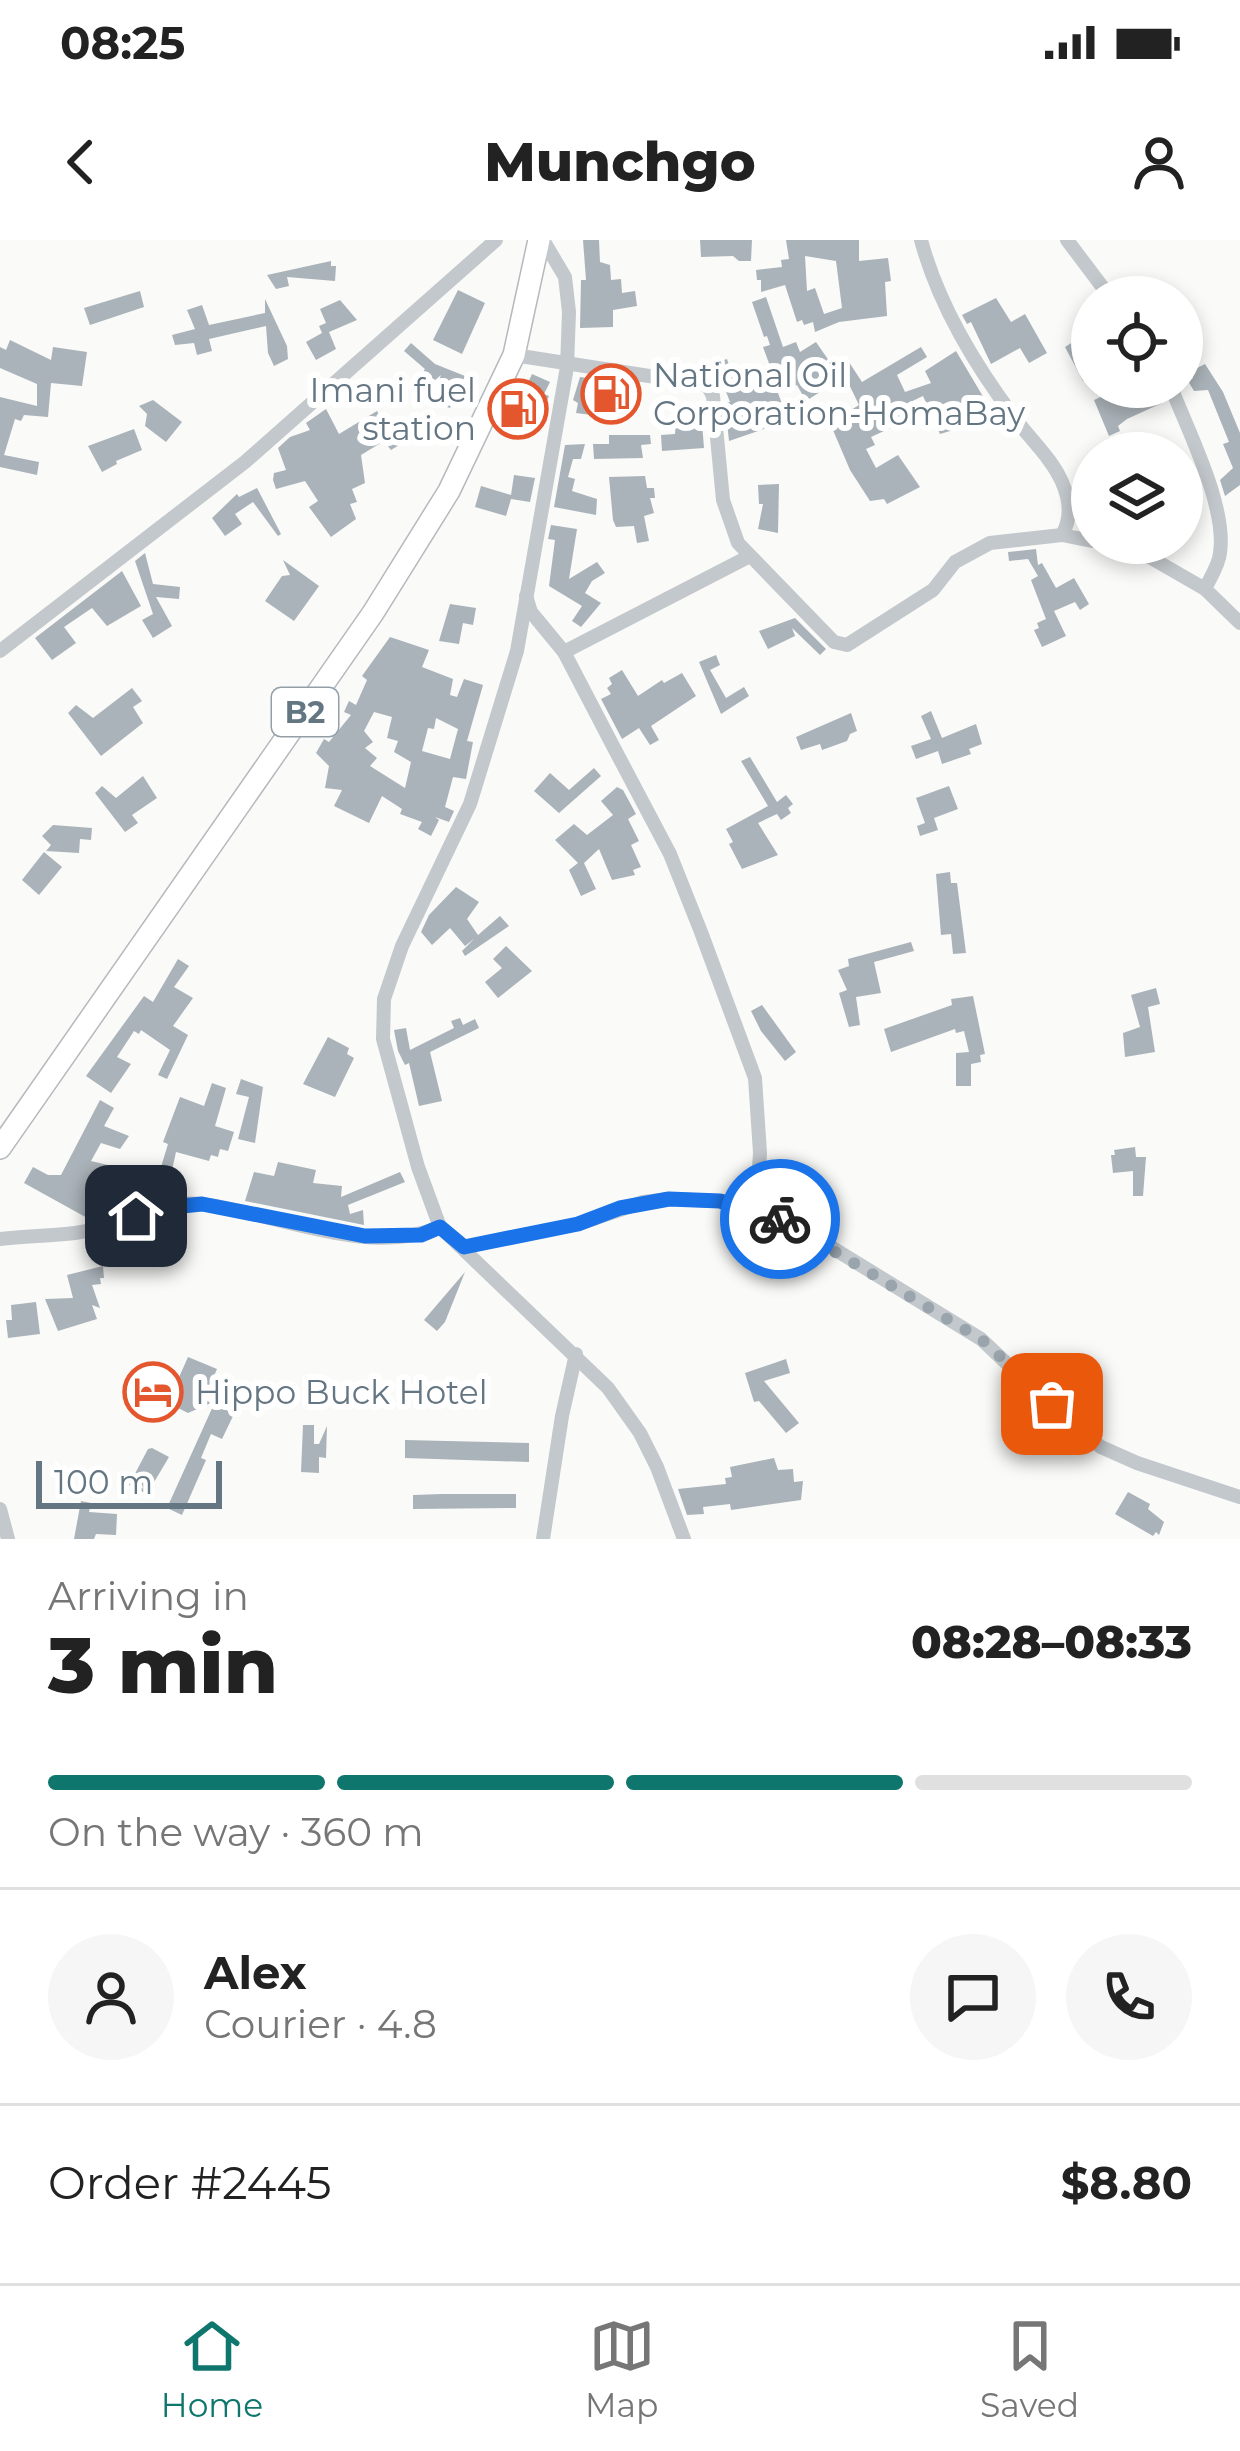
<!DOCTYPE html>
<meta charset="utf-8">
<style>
body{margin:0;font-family:Montserrat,sans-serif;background:#f6f6f6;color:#222;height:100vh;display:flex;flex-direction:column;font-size:45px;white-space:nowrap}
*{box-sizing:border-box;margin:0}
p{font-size:39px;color:#767676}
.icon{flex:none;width:66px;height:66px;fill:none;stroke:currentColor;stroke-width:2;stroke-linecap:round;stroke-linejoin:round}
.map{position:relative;height:1299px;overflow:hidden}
.side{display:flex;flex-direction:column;background:#fff;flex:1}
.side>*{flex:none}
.buttons{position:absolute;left:1071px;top:36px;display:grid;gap:24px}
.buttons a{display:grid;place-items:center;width:132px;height:132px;border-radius:50%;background:#fff;box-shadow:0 6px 18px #0003;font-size:60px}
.scale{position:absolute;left:36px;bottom:30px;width:186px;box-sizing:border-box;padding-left:12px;border:6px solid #657683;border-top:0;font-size:33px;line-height:42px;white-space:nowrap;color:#657683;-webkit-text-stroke:9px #fff;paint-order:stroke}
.pin{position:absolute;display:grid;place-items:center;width:102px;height:102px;color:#fff;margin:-51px;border-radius:24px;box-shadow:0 6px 18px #0006}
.courier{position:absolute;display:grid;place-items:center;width:120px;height:120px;margin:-60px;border:9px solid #1a73e8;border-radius:50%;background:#fff;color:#222;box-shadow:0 3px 15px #0007}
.headline em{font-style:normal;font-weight:800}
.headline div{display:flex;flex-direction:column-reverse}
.headline{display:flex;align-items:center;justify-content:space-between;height:204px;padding:0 48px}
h1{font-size:78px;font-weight:800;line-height:90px}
.bar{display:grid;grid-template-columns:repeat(4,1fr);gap:18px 12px;align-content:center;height:144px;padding:0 48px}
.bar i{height:15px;border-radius:9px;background:#e0e0e0}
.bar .selected{background:#0f766e}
.bar p{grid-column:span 4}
.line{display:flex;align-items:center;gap:30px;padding:0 48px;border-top:3px solid #e0e0e0}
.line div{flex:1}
.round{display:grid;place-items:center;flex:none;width:126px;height:126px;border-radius:63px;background:#f6f6f6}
.status{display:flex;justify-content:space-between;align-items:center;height:84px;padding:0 60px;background:#fff;direction:ltr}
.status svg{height:33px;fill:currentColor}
header{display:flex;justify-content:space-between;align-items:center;height:156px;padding:0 48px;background:#fff;font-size:54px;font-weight:800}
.tab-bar{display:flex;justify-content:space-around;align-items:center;height:168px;border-top:3px solid #e0e0e0;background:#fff;font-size:33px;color:#767676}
.tab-bar a{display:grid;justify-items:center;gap:6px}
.tab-bar .selected{color:#0f766e}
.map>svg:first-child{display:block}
.building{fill:#aab3b9;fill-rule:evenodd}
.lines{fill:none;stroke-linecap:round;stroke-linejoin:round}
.highway-casing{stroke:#b4b9bd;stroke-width:24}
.minor{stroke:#c3c8cc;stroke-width:14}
.highway{stroke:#fff;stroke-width:21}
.done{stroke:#99a4ac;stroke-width:12;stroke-dasharray:0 21.6}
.route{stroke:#1a73e8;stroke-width:15}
.labels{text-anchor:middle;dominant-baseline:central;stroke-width:12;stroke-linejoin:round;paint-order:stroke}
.shield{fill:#fff;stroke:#939fa8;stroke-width:3}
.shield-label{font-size:30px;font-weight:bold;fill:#657683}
.poi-label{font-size:33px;fill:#657683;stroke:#fff;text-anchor:start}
</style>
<div class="status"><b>08:25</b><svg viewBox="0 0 49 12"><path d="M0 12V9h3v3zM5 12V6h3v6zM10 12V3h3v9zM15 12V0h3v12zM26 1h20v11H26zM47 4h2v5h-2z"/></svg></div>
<header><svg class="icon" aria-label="back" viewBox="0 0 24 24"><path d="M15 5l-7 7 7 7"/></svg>Munchgo<svg class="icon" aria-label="person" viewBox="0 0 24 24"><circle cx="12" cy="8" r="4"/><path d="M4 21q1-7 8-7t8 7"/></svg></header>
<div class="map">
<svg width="1240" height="1299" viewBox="0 0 1240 1299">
<rect width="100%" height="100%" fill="#fafaf8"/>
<!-- building -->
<g class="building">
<path d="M583,0H599L600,22L610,25L611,40L621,39L622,53L635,51L637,66L613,70V87L580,88L581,40H586Z"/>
<path d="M700,0H752L751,21H739L733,16L701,17Z"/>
<path d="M786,0H859V21L888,18L891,41L885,42L887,76L839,82L815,92L813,82L804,85L802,80L797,82L785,45L761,52V40H757L756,30L782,27L781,20L789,19ZM805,16L836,21L842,68L824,74L815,48L807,51Z"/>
<path d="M331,21V26H336L335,41L287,37L289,46L276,49L267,35Z"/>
<path d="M458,50L485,63L462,114L433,100Z"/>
<path d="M140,51L144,67L90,85L84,68Z"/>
<path d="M766,57L783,107L796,102L800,112L816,102L834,128L847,119L862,142L921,107L927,117L897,135L905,152L931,143L925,131L956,111L994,175L969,189L967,186L940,194L923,156L904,165L912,178L871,197L875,205L866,209L876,228L898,215L920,247L887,264L884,259L870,261L850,230L830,183L859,165L845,136L806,161L797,145L778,153L785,172L802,165L807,174L729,201L725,163L730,162L715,123L727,119L732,134L741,130L743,135L770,126L763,107L770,105L767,96L764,97L752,62Z"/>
<path d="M996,58L1011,82L1025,74L1047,113L1029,123L1020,108L991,124L971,82L967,84L962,75Z"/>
<path d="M265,59L287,106L288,119L274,126L268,113L266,86L209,99L212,111L197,115L194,103L175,105L172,95L195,89L187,70L202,65L209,85L265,73Z"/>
<path d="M340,60L357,80L329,92L336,109L316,120L306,102L322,93L319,86L326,83L320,69Z"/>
<path d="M1092,90V138L1083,141L1065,107Z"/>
<path d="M10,100L51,120L53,107L87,112L82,146L51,143L48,177L24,175L21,181L15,179L4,215L39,222L37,235L0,227V157L37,166V144L0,128V107L6,110Z"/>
<path d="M411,103L435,124L465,136L450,168L431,162L441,135L420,153L413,146L425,129L404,111Z"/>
<path d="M1205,124L1223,152L1240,193V245L1225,256L1220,240L1233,228L1223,204L1229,202L1208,150L1194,151L1188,141L1193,138L1189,132Z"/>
<path d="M532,134L550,142L544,154L549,156L534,191L523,186L529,172L517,167Z"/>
<path d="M580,137L596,139L593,157L609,159L607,177L576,173L578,163L573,160Z"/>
<path d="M1122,147H1155L1162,163L1127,179L1118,186L1120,191L1109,196L1094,160Z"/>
<path d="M153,160L182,182L166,202L145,186L147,174L139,166Z"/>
<path d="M326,169L339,194L377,171L386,186L399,179L411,198L391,210L384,201L361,215L365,243L352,249L357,262L350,264L356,279L331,297L309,267L318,261L305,241L276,249L273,240L274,233L286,230L278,208L290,197L310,190L306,183Z"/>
<path d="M676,182L702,183L704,208L662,211L661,195L675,194Z"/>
<path d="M134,189L142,210L116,221L117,224L102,232L88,206Z"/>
<path d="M609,195H650L651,204L641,205L643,218L594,219L593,204H609Z"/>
<path d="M585,204L581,219H573L568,237L575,239L572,251L597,259L596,275L554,267L565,205Z"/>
<path d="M514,235L535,238L530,262L511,259L506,276L475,267L481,246L511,255Z"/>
<path d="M645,236L647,248H654L655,258H650L654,273L644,276L649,301L637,303L634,286L616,287L613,280L609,237Z"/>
<path d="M779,244L778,293L758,289L763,264H759L758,245Z"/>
<path d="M257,248L281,294L278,296L253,262L235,274L242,284L225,296L212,278L237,254L239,257Z"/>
<path d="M551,285L577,289L569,339L597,322L605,333L592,341L585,353L601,363L581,387L572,381L582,366L549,346L555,300L548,299Z"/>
<path d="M1036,309L1038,325L1042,323L1056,348L1074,338L1089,364L1080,370L1075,362L1054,371L1066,396L1042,407L1034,390L1039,388L1037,383L1046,379L1031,340L1038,336L1028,319L1009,321L1008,312Z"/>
<path d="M145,313L153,344L180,347L179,359L156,357L172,386L153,398L142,380L153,374L135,321Z"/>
<path d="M283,320L319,346L294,381L265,361L282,336L290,335Z"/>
<path d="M122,331L141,366L107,386L92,368L64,387L76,403L52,420L35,398Z"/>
<path d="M450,364L476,368L473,385L463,383L459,404L439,401Z"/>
<path d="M795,378L826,409L820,415L792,388L795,396L768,409L759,391Z"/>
<path d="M390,397L429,410L422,427L453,439L450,455L457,457L464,439L483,445L467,501L473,502L466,539L453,537L445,567L454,571L449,582L435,577L439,580L431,596L418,589L422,582L400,574L402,569L382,556L369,583L334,566L342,550L325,548L329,526L316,513L324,499L329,502L351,475L344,472L349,461L356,465L367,440L362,436ZM374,472L392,477L387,498L398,501L394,512L411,522L405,548L370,526L377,518L365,508L373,502L364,491ZM436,478L458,489L450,519L422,511L428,488L434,489Z"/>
<path d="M716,415L720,425L710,430L726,458L744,447L749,456L721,474L699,422Z"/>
<path d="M622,430L638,456L662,440L664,443L682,433L696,456L651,486L659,500L650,505L639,488L622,499L601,459L611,454L607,448L612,444L609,438Z"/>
<path d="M132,448L142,461L133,467L143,483L101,516L68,473L76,465L93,478Z"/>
<path d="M931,471L942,498L976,484L982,504L969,509L971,514L942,524L938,511L916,519L911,506L931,499L921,476Z"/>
<path d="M851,473L857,491L850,494L847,501L822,510L820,504L801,510L796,497Z"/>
<path d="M750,517L777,562L786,555L793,564L788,568L791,573L781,580L777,574L758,583L778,615L742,629L729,604L733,602L726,589L768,566L741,521Z"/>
<path d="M594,528L601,536L559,573L534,551L550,533L569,550Z"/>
<path d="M143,536L157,558L132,575L138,583L125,592L95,553L102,546L116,558Z"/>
<path d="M949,546L958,569L934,578L938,590L920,596L917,586L925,583L916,558Z"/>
<path d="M617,547L623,550L636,574L628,579L639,601L631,605L641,627L633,630L635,635L612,640L599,609L584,623L596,649L581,656L569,630L578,623L555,600L574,584L587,595L613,575L601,561Z"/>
<path d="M53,585L92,588L91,600L80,599L79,613L46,611L51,605L42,596Z"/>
<path d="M44,612L62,627L39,655L22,640Z"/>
<path d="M950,632L951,643H957L966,713L953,714L951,694L941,695L936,634Z"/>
<path d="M456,647L479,662L467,679L478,695L500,676L509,686L465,716L462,711L474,699L465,706L450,688L432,705L421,692L429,675Z"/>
<path d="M911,702L914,711L874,722L881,753L856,757L860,785L849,787L839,753L847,750L838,730L849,726L848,719Z"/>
<path d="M506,706L532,731L498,758L485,742L502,728L493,719Z"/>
<path d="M178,719L189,726L174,747L193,758L173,786L188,795L167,839L158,835L170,810L141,790L139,794L134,791L117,817L131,824L111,853L86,836L144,756L153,762Z"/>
<path d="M1156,748L1160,764L1148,767L1155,812L1125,817L1123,793L1140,787L1131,755Z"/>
<path d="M973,756L985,814L980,815L981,822L971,824V846H956V813L969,812L964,791L956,793L955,789L891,812L884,789L952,765L951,759Z"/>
<path d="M762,765L796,812L785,821L761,791L751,771Z"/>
<path d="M460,778L463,785L475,779L479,788L430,812L442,861L419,866L409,823L405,825L398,811L394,790L406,788L410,810L454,788L451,781Z"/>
<path d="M328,797L349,808L347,814L354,818L335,857L303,844Z"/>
<path d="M241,839L263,847L255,903L238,899L249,857L236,854Z"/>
<path d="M212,843L226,848L215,886L234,892L228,911L220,909L218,917L211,915L209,921L176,912L172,930L161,927L168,904L163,902L180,857L204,866Z"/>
<path d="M100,860L114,868L104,886L129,896L120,909L101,903L91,921L112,926L108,943L94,939L89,979L24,943L33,927L48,935H61Z"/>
<path d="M1135,907L1136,917H1146L1143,956H1133V931L1113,933L1111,915H1115L1114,910Z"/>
<path d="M278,922L316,930L313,943L342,946L341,957L400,932L405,942L348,965L350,974L363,970L364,985L245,961L254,932L274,936Z"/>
<path d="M103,1026L104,1038H100L101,1044L92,1045L100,1068L92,1065L97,1079L58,1091L45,1059L73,1058L67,1035Z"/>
<path d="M465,1032L445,1082L437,1091L424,1080Z"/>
<path d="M36,1062L40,1094L8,1098L6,1080H12L11,1065Z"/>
<path d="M188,1117L217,1129L204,1159L211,1163L188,1173L176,1167L172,1175L159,1169L168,1149L173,1151Z"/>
<path d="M786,1119L790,1133L764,1141L799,1183L786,1193L759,1161L754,1162L745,1133Z"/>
<path d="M214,1164L234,1174L222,1199L211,1194L201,1218L206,1220L182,1275L167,1268Z"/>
<path d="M303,1185H314V1204H319L327,1186L326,1218L319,1217V1233L301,1232Z"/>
<path d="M405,1200L529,1203V1222L405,1218Z"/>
<path d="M152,1208L169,1217L147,1254L129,1245L148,1209Z"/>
<path d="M774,1218L778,1230L793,1229L794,1242L803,1241L801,1260L731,1270L730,1264L703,1267L704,1274L687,1275L678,1249L726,1244L725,1238L732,1237L730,1227Z"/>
<path d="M1128,1252L1150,1264L1148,1269L1164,1282L1159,1295L1156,1292L1153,1296L1115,1274Z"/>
<path d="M442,1254H516V1268L413,1269V1255Z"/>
<path d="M81,1261L91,1263L89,1272L117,1274L116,1295L96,1294L94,1299H74Z"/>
</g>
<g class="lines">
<defs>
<path id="highway" d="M0,908L373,373L449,251L514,115L539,0"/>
</defs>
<!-- highway casing -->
<use href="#highway" class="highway-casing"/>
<!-- minor -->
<g class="minor">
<path d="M543,0L565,37L569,72L567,127L517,411L470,564L402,706L384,759L383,799L418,927L440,987L608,1148L640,1193L657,1227L684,1299"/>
<path d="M1067,0L1110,57"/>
<path d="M514,115L707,145L713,156L723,260L738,303L834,402L847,405L933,350L955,322L990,303L1062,295C1072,278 1070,260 1062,242C1052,219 1032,201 1017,181C976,127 939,67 921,0"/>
<path d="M1171,147C1188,191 1227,266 1220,313C1219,325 1210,338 1205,349L1240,383"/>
<path d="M1062,295L1092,301"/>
<path d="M1105,303L1146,315L1205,349"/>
<path d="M526,356L531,372L564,412L613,506L670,614L701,692L755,838L760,913L756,973"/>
<path d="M0,411L245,222L496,0"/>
<path d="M564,412L748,317"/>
<path d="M0,999C25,996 50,996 75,993C116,988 159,959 202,964C276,973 368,1018 440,987"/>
<path d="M464,1007L578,984L643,962L669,959L720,961L787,980L981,1099L1076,1189L1101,1207L1137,1223L1240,1257"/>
<path d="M0,1269L8,1299"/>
<path d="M543,1299L562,1176L576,1114"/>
</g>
<!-- highway -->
<use href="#highway" class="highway"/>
</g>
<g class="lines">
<!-- done -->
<path class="done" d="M780,979L981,1099L1052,1164"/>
<!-- route -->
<path class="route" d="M136,976L172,967L202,964L365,996L421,995L440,987L464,1007L578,984L620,968L669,959L720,961L780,979"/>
</g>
<!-- icons -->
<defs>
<symbol id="fuel-ring" viewBox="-11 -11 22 22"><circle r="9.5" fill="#fff" stroke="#e4572e" stroke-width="1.5"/><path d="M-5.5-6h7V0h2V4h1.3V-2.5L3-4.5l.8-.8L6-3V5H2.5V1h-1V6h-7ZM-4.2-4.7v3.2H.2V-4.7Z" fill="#e4572e"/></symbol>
<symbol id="hotel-ring" viewBox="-11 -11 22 22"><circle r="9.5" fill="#fff" stroke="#e4572e" stroke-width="1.5"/><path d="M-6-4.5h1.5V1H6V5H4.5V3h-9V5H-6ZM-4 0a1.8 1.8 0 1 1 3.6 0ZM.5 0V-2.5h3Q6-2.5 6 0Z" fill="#e4572e"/></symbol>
</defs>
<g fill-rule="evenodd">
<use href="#fuel-ring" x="578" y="121" width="66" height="66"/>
<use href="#fuel-ring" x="485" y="136" width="66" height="66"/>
<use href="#hotel-ring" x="120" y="1119" width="66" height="66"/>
</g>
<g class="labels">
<!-- shield labels -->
<rect class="shield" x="272" y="448" width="66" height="48" rx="9"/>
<g class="shield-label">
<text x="305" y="472">B2</text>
</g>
<!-- poi labels -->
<g class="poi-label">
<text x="653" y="135">National Oil<tspan x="653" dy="38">Corporation-HomaBay</tspan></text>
<text x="476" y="150" text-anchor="end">Imani fuel<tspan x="476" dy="38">station</tspan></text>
<text x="195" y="1152">Hippo Buck Hotel</text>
</g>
</g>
</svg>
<div class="buttons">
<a><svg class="icon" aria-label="locate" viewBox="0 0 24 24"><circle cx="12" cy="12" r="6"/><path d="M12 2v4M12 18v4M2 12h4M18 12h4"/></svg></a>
<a><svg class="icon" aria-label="layers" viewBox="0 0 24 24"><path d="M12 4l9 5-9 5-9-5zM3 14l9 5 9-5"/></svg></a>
</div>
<div class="scale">100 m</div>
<div class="pin" style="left:1052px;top:1164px;background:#ea580c"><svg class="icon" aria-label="bag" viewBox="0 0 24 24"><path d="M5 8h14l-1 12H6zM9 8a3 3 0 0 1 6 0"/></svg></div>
<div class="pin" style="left:136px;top:976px;background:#1f2937"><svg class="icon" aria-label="home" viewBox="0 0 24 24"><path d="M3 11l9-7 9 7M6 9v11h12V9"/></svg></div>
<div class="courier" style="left:780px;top:979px"><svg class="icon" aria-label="bike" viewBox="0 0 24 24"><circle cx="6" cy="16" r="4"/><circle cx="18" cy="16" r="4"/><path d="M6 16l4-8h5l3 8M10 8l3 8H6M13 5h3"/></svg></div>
</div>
<section class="side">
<div class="headline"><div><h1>3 min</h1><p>Arriving in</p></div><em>08:28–08:33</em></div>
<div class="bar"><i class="selected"></i><i class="selected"></i><i class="selected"></i><i></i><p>On the way · 360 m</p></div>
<div class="line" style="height:216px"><a class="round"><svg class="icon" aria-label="person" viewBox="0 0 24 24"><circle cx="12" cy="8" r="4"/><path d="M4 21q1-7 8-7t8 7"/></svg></a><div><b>Alex</b><p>Courier · 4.8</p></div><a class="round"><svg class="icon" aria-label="chat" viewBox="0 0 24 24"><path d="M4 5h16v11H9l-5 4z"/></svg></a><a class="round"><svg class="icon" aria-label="phone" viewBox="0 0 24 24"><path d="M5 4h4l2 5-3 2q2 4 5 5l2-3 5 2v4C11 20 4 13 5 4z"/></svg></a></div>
<div class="line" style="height:156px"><div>Order #2445</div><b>$8.80</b></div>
</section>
<nav class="tab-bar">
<a class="selected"><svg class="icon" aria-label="home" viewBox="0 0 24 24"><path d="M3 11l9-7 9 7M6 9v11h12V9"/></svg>Home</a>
<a><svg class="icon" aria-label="map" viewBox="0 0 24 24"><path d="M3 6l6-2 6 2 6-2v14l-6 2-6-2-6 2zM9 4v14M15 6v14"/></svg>Map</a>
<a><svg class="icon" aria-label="saved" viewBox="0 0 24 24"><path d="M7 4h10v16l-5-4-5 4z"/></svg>Saved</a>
</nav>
